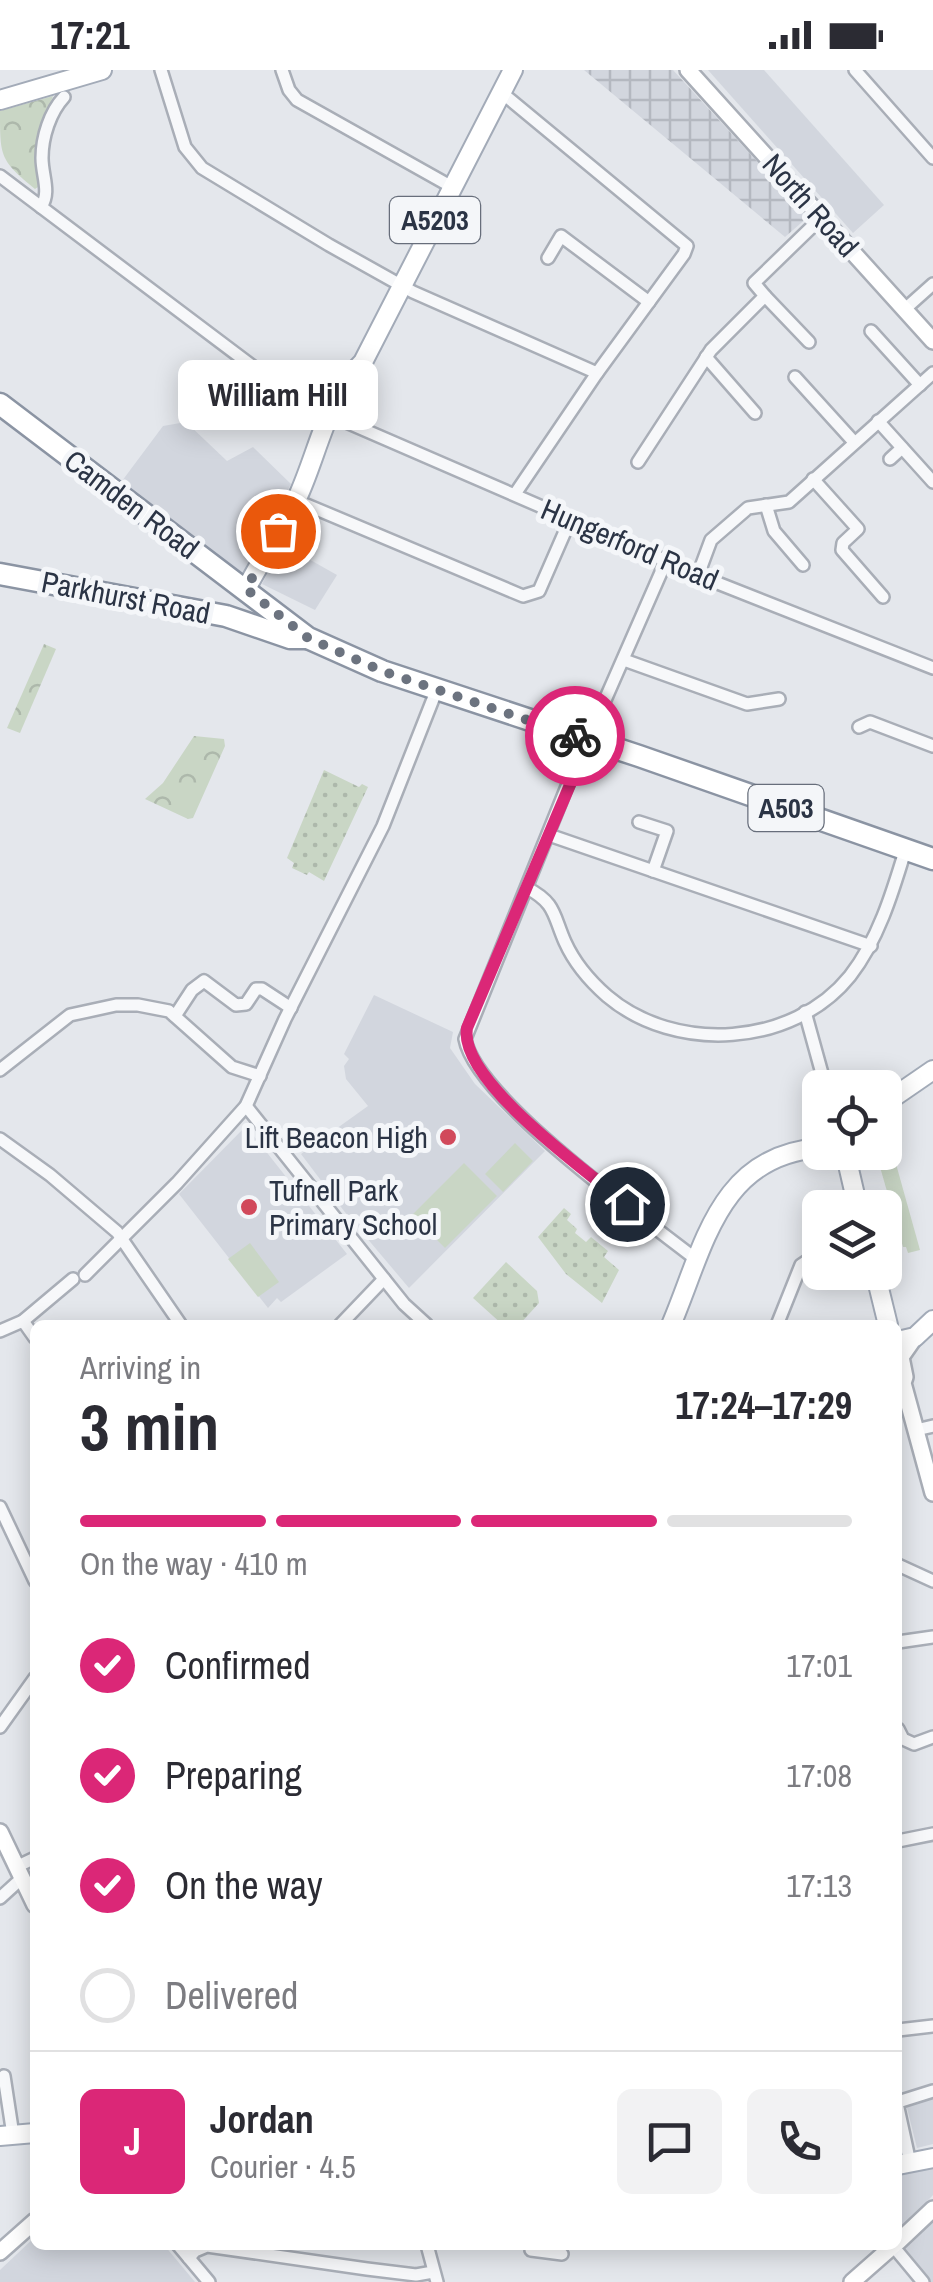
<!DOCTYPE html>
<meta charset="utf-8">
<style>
body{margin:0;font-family:"Archivo Narrow",sans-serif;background:#f2f2f3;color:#2b2b33;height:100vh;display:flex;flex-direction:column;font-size:38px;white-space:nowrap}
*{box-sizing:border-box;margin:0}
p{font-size:32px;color:#7c7c81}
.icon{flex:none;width:55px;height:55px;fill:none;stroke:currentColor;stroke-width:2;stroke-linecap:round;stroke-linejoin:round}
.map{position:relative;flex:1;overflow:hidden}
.drawer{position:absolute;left:30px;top:1250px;width:872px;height:930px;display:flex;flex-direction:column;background:#fff;border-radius:15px;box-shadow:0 5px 25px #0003}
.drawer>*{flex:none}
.fabs{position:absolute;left:802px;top:1000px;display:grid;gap:20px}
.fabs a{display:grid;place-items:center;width:100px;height:100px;border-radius:15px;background:#fff;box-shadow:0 5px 25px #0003;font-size:50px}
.pin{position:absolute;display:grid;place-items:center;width:85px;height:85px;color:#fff;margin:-42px;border:5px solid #fff;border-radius:50%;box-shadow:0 2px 10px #0007}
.courier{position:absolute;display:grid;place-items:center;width:100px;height:100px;margin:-50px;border:8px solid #db2777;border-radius:50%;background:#fff;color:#222;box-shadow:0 2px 12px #0007}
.bubble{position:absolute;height:70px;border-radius:15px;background:#fff;box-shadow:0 5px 25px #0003;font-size:32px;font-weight:700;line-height:70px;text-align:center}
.overview em{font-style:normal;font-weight:700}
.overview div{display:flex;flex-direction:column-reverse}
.overview{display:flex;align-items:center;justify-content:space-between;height:170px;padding:0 50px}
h1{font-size:65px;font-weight:700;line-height:75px}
.bar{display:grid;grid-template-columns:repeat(4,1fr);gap:15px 10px;align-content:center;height:120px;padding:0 50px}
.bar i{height:12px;border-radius:8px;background:#e1e1e2}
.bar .current{background:#db2777}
.bar p{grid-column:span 4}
.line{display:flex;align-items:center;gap:25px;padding:0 50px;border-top:2px solid #e1e1e2}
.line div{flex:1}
.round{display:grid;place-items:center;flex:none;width:105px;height:105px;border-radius:15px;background:#f2f2f3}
ol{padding:0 50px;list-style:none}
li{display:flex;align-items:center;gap:30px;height:110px}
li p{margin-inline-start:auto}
li .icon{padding:10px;border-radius:50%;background:#db2777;color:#fff;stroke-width:4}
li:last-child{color:#7c7c81}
li i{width:55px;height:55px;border:5px solid #e1e1e2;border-radius:50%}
.status{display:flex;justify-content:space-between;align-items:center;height:70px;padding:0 50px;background:#fff;direction:ltr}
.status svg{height:28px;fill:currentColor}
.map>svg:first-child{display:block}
.built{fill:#d2d6de}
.industrial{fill:url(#industrial-grid)}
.grass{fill:url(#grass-dots)}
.forest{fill:url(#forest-crowns)}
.garden{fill:#c9d6c5}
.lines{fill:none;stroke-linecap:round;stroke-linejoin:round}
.street-casing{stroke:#a9aeb7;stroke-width:16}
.secondary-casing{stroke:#a9aeb7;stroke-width:20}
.primary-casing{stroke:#a3abb8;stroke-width:22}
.highway-casing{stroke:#8b94a3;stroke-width:25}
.street{stroke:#f7f8fa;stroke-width:11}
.secondary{stroke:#fff;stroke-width:15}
.primary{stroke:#fff;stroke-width:18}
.highway{stroke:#fff;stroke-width:20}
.done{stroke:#6c737f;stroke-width:10;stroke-dasharray:0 18}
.route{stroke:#db2777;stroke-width:12}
.poi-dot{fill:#d1495b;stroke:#f4f6f9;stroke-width:4}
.labels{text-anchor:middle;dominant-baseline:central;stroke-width:10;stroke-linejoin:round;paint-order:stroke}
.shield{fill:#f4f6f9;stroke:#676e7b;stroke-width:2.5}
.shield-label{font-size:28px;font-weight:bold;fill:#2b3445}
.street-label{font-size:30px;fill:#2b3445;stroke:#f4f6f9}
.poi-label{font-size:30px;fill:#2b3445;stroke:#f4f6f9;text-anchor:end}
</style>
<div class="status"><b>17:21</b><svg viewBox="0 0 49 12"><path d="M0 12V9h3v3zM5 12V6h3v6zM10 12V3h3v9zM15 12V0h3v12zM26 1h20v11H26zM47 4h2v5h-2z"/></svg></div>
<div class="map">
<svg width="933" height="2212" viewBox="0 0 933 2212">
<defs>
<pattern id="industrial-grid" width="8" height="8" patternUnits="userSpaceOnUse" patternTransform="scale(2.5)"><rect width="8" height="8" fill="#d2d6de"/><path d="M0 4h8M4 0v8" fill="none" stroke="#b4b8c0"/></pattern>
<pattern id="grass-dots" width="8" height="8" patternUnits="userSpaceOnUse" patternTransform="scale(2.5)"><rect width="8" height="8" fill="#c9d6c5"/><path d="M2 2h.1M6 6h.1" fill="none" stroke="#adb8ab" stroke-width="1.8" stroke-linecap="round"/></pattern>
<pattern id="forest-crowns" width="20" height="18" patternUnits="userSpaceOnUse" patternTransform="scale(2.5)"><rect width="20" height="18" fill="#c9d6c5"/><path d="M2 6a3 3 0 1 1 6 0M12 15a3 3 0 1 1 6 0" fill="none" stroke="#adb8ab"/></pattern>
</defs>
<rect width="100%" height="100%" fill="#e4e7ec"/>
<!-- built -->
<g class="built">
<path d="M708,0H764L884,135L853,163Z"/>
<path d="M186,352L227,391L253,377L291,414L243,505L119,415L163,356Z"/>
<path d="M282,474L337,505L315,540L262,514Z"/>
<path d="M374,925L453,962L450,978L475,1014L545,1081L409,1218L344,1141L301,1084L368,1036L346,1009L344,996L349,989L344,984Z"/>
<path d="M246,1056L347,1184L281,1232L277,1228L268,1238L179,1124Z"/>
<path d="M933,2028V2074L917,2078L906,2034Z"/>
<path d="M933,2095V2125L898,2162V2102Z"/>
<path d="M933,2150V2212H928L901,2179Z"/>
<path d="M35,2167V2175H164L195,2212H0V2200Z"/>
</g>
<!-- industrial -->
<path class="industrial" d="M584,0H673L808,147L785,167Z"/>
<!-- grass -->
<g class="grass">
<path d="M324,700L359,717L362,714L368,717L324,811L309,802L307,805L292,798L294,793L287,788Z"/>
<path d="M564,1138L571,1144L567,1150L577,1159L575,1163L586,1172L591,1167L608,1181L604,1187L619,1200L602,1233L566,1204L538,1167Z"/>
<path d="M506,1192L537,1221L539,1233L519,1255H503L473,1228Z"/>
</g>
<!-- forest -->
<g class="forest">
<path d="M53,26L36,72L38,117L35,119C0,90 0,87 0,41Z"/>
<path d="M44,574L56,579L20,663L7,658Z"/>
<path d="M194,666L224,669L225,676L193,748L188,749L145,729L163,713Z"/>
</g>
<!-- garden -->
<g class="garden">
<path d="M515,1073L533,1091L503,1122L485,1104Z"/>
<path d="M891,1076L920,1180L908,1183L906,1177H903L878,1090L882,1089L881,1085L876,1083L885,1082V1078Z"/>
<path d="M464,1093L497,1126L445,1178L412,1145Z"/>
<path d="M250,1173L279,1212L258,1227L228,1189Z"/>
</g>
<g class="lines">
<defs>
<g id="street">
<path d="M161,0L185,77L202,98L329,175L413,222L597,303"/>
<path d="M282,0L289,20L297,30L452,117"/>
<path d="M855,0L933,88"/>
<path d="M501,22L687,176L684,184L597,303L515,424"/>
<path d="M0,106L272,311L319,336L333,338"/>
<path d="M41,137C51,122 42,106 42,88C42,67 50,42 64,27"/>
<path d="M548,188L561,166L649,232"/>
<path d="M765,226L809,272"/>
<path d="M905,239L933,214"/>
<path d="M871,261L920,315"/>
<path d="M706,287L755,343"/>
<path d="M795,307L854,372"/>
<path d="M330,345L715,512L933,598"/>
<path d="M878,351L933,412"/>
<path d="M890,389L902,378"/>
<path d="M638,392L711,280L765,226L754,213L822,147"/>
<path d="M813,409L858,459L843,473L842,480L883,527"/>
<path d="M295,430L523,526L539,521L570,450"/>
<path d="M766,435L774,461L803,495"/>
<path d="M666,491L566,719L465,969C476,1029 645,1149 697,1190"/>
<path d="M698,505L711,470L748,438L789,432L933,303"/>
<path d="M624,590L747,634L779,629"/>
<path d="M859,657L870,652L933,676"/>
<path d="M639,752L667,761L653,801"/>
<path d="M549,765L871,876"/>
<path d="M527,818C556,833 553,845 565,872C574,892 591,912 607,926C675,984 793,977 850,906C878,870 892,824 905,781"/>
<path d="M805,942L826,1018"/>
<path d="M175,946L192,920L204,911L236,935L246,934L256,919H262L291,938"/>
<path d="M0,1000L70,945L116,935H138L169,941L232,997L260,1006"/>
<path d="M246,1036L404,1234L427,1255"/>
<path d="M0,1069L50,1105L117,1162L181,1255"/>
<path d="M85,1205L177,1113L246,1036L285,949L383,756L437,619"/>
<path d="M23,1251L35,1268"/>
<path d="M340,1255L384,1209"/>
<path d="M777,1255L801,1195L820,1182"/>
<path d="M0,1261L23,1251L73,1209"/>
<path d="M916,1360L933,1356"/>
<path d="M0,1437L35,1511"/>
<path d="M898,1495L933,1511"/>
<path d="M898,1572L933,1567"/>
<path d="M0,1657L35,1608"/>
<path d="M898,1659L903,1669L914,1674L933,1667"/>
<path d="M898,1771L933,1764"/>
<path d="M16,1797L35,1788"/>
<path d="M0,1828L22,1808"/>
<path d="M898,1960L933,1956"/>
<path d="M4,2006L13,2065"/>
<path d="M898,2032L933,2021"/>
<path d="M898,2038L910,2093"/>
<path d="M178,2175L209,2212"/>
<path d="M427,2175L437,2212"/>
<path d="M532,2175L531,2180L562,2184"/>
<path d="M893,2176L923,2212"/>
<path d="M189,2188L195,2181L207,2176L367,2199L416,2205L433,2202"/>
</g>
<g id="secondary">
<path d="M688,0L933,271"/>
<path d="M915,1267L901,1287L905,1307L903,1313L933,1423"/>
<path d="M0,1762L35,1835"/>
<path d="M898,2172L933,2139"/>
<path d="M0,2182L35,2151"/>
<path d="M852,2212L894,2175"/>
</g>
<g id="primary">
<path d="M0,30L102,0"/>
<path d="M246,519C263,487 284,456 299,424C318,382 328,325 363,292L513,0"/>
<path d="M885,1033L933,1000"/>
<path d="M845,1082L858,1138"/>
<path d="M875,1202L888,1255"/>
<path d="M671,1255C704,1178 718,1085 820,1078"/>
<path d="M898,1271L915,1267L933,1250"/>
<path d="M0,2066L35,2063"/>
<path d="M898,2095L933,2088"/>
</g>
<g id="highway">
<path d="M0,334L308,568L382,601L639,686L933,789"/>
<path d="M0,504L226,546L290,568H306"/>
</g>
</defs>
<!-- street casing -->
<use href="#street" class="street-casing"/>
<!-- secondary casing -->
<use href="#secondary" class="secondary-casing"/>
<!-- primary casing -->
<use href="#primary" class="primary-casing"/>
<!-- highway casing -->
<use href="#highway" class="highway-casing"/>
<!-- street -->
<use href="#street" class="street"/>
<!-- secondary -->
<use href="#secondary" class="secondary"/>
<!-- primary -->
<use href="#primary" class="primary"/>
<!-- highway -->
<use href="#highway" class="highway"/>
</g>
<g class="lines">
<!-- done -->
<path class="done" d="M278,461L246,519L308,568L382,601L575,666"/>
<!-- route -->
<path class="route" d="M575,666L589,670L467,958C458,1010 588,1102 627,1134"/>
</g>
<!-- markers -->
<g class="poi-dot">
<circle cx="448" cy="1067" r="10"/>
<circle cx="249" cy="1137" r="10"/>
</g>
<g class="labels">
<!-- shield labels -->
<g class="shield">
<rect x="390" y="127" width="90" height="46" rx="8"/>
<rect x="748.5" y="715" width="75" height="46" rx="8"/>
</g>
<g class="shield-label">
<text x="435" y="150">A5203</text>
<text x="786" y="738">A503</text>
</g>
<!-- street labels -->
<g class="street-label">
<text transform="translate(811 135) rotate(48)">North Road</text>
<text transform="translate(132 434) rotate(37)">Camden Road</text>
<text transform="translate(630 474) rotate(23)">Hungerford Road</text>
<text transform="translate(126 527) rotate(11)">Parkhurst Road</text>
</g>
<!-- poi labels -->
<g class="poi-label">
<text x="428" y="1067">Lift Beacon High</text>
<text x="269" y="1120" text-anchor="start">Tufnell Park<tspan x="269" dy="34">Primary School</tspan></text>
</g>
</g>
</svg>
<div class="fabs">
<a><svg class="icon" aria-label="locate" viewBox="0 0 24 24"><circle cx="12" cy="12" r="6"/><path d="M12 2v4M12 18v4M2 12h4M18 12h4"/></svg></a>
<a><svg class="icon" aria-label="layers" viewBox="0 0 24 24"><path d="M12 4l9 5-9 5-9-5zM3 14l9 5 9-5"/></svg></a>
</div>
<div class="pin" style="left:278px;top:461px;background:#ea580c"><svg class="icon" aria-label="bag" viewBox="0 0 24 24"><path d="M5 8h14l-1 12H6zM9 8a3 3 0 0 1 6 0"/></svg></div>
<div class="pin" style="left:627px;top:1134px;background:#1f2937"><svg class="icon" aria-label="home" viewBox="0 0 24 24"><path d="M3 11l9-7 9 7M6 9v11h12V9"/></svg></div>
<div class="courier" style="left:575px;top:666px"><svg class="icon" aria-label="bike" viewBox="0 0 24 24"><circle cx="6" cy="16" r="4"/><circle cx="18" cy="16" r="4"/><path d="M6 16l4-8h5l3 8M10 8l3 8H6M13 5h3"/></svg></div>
<div class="bubble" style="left:178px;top:290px;width:200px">William Hill</div>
<section class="drawer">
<div class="overview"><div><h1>3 min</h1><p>Arriving in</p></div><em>17:24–17:29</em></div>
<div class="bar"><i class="current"></i><i class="current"></i><i class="current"></i><i></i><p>On the way · 410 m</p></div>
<ol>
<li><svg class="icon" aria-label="check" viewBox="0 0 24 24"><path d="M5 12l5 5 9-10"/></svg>Confirmed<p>17:01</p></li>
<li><svg class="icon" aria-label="check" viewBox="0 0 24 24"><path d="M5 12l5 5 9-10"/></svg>Preparing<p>17:08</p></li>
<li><svg class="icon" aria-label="check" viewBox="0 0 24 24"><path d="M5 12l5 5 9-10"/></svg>On the way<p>17:13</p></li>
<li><i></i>Delivered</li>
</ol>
<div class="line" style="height:180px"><b class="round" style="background:#db2777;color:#fff">J</b><div><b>Jordan</b><p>Courier · 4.5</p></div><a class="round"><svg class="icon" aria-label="chat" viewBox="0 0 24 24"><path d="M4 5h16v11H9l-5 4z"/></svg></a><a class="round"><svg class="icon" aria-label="phone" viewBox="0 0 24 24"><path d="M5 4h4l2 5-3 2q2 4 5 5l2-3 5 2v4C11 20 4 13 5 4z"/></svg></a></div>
</section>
</div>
